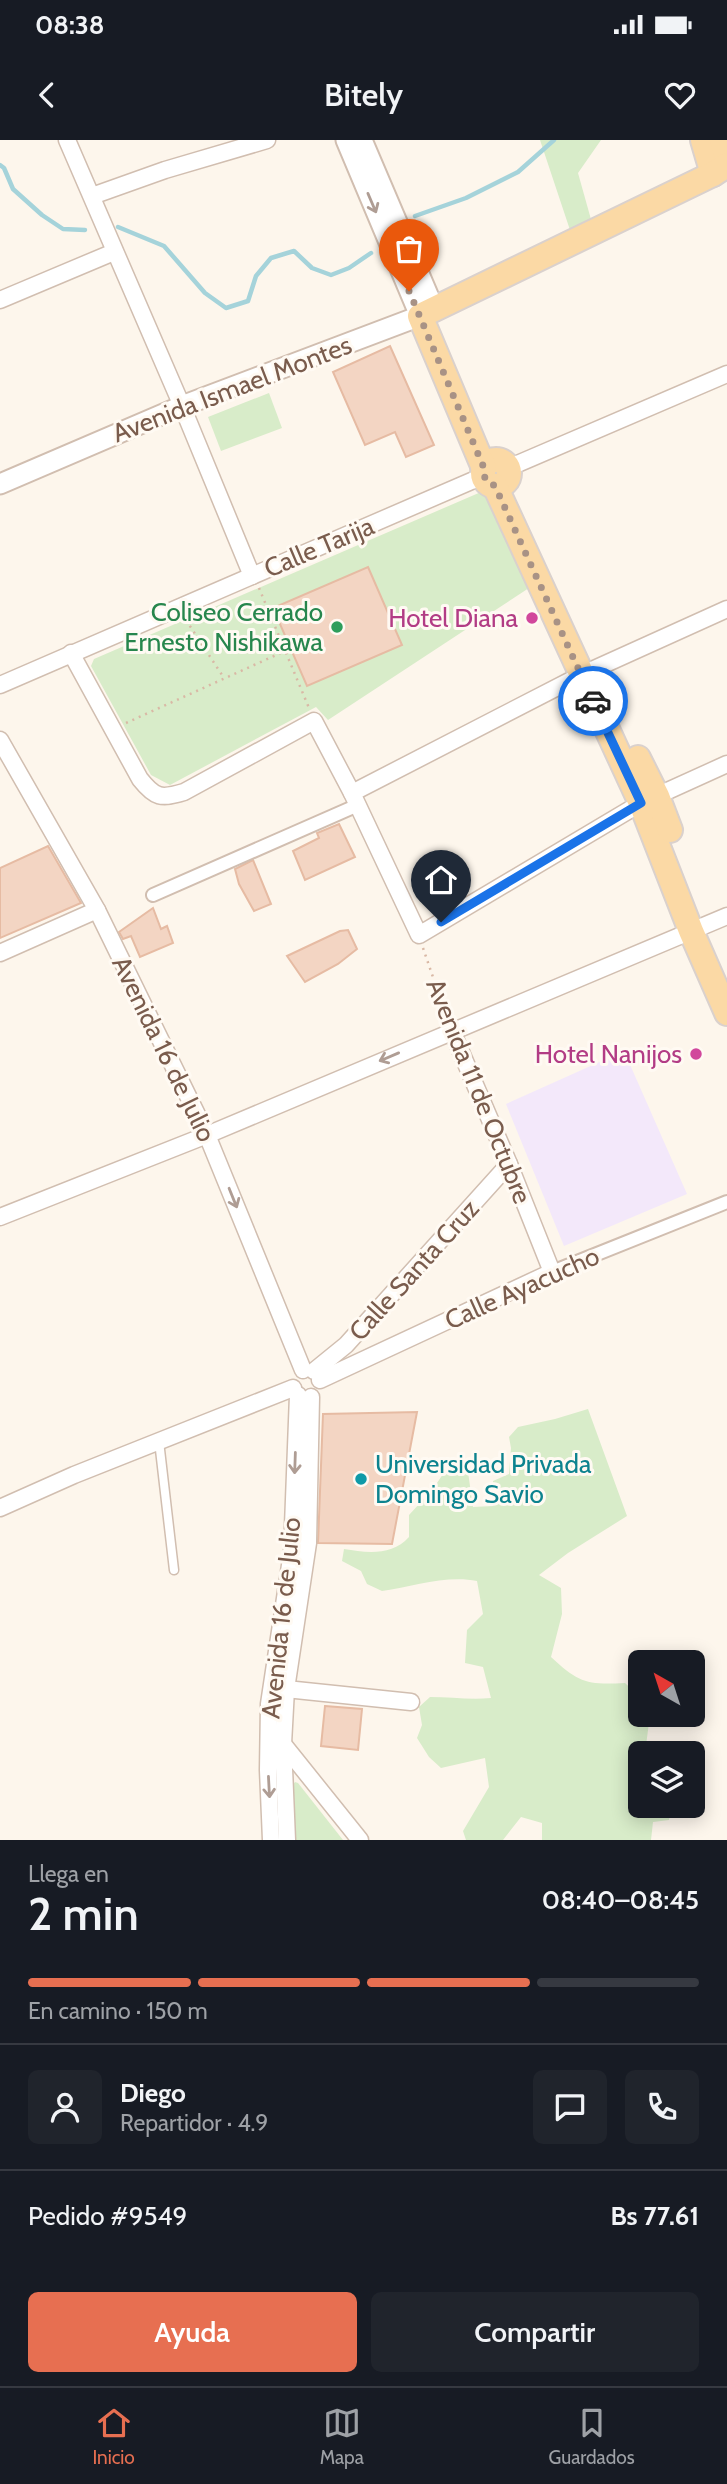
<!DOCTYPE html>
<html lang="es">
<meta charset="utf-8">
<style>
body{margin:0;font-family:Cabin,sans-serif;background:#20242c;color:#f1f3f6;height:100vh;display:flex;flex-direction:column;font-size:26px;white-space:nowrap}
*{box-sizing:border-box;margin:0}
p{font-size:23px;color:#9ea1a6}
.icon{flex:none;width:38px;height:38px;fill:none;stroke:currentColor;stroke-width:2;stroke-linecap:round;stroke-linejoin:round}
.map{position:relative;height:1700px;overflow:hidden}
.side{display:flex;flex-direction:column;background:#171b24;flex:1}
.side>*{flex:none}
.needle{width:46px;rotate:321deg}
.tools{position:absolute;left:628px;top:1510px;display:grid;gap:14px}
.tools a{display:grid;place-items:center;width:77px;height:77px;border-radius:10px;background:#171b24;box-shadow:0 4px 18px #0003;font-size:35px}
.pin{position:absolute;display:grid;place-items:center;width:60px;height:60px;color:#fff;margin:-72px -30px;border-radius:50% 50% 50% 0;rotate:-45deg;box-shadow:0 0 7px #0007}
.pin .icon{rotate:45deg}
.courier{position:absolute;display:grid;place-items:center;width:70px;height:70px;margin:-35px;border:5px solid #1a73e8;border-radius:50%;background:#fff;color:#222;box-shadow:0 2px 9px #0007}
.head em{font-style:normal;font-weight:600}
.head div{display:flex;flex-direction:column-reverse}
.head{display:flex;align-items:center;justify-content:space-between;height:119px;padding:0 28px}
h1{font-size:46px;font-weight:600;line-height:52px}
.bar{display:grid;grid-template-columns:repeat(4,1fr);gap:10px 7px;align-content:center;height:84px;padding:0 28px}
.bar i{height:9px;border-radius:5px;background:#363941}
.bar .current{background:#e76f51}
.bar p{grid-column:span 4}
.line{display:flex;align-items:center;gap:18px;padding:0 28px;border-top:2px solid #363941}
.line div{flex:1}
.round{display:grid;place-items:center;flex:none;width:74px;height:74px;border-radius:10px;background:#20242c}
.primary-button{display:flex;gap:14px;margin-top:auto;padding:14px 28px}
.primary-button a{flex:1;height:80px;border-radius:10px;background:#e76f51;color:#fff;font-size:28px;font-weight:600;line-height:80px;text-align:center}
.primary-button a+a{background:#20242c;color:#f1f3f6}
.status{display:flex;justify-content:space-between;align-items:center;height:49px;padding:0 35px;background:#171b24;direction:ltr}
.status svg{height:19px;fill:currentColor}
header{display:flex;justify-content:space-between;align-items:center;height:91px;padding:0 28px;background:#171b24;font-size:32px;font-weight:600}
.menu{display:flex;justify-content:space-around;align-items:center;height:98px;border-top:2px solid #363941;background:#171b24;font-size:19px;color:#9ea1a6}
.menu a{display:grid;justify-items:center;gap:4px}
.menu .current{color:#e76f51}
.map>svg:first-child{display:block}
.education{fill:#f3e8fa}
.green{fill:#d8ecc9}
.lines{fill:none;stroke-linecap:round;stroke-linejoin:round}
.stream{stroke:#a5d3da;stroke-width:4.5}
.building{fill:#f3d5c3;stroke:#e6bba3;stroke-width:2}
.service-casing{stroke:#d1beb0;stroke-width:11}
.pedestrian-casing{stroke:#d1beb0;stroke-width:16}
.minor-casing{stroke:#d1beb0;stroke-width:19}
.tertiary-casing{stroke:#d1beb0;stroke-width:23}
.primary-casing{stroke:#dad1cd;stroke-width:28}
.path{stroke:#d9b8a5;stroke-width:2.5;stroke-dasharray:2 5;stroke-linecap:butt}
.service{stroke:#fff;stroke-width:8}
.pedestrian{stroke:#fff;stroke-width:12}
.minor{stroke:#fff;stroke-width:16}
.tertiary{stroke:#fff;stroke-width:19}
.primary{stroke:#fbd9a5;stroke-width:24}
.oneway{stroke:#af9d94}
.done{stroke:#a89285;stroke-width:7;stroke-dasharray:0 12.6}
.route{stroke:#1a73e8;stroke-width:9}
.hotel-dot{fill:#d1479c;stroke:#fffaf3;stroke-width:2.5}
.leisure-dot{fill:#2e9e5b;stroke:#fffaf3;stroke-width:2.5}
.culture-dot{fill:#0f9aa8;stroke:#fffaf3;stroke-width:2.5}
.labels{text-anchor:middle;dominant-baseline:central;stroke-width:6;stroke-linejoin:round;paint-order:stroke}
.street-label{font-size:26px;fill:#7a5c4d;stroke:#fffaf3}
.leisure-label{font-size:26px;fill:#27864d;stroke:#fffaf3;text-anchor:end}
.hotel-label{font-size:26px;fill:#b23c85;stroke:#fffaf3;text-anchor:end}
.culture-label{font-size:26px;fill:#0d838f;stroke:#fffaf3;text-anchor:start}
</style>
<div class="status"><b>08:38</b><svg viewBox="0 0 49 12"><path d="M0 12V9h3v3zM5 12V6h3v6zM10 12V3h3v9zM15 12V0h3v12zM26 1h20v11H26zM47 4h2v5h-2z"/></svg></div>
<header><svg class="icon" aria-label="back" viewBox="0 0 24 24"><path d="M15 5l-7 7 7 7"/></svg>Bitely<svg class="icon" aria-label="heart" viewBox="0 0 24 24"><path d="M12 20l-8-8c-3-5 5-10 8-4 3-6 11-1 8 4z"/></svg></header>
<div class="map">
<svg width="727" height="1700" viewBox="0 0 727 1700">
<rect width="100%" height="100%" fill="#fdf6ec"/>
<!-- education -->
<path class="education" d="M624,911L687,1054L564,1106L506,964Z"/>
<!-- green -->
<g class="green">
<path d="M540,0H601L578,33L592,83L570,90Z"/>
<path d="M269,253L282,288L221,311L208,277Z"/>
<path d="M481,352L494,362L532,446L328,580L316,567L170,645L151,635L91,526L94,519Z"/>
<path d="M588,1269L627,1376L568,1413L539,1435L561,1448L562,1474L551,1517C579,1543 587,1545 625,1543L640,1557V1575H650L645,1613L640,1614V1666H672L669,1680L653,1682L651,1700H542V1683L521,1677L503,1700H466L463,1691L489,1647L485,1618L441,1628L429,1617L417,1598L422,1585L419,1567L430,1557C451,1557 470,1560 491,1558L483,1527L465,1523L467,1490L483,1474L477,1441C445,1435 413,1447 382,1451L367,1444L361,1431L342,1421L344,1409C367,1413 392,1416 409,1397V1375L433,1349L449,1325H467L473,1367L493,1366V1341L509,1334L511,1308L509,1297L518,1287L555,1279Z"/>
<path d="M295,1642L298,1643L343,1700H294L293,1645Z"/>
</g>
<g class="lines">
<!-- stream -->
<g class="stream">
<path d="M0,25L4,28L13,49L42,75L63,89L85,90"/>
<path d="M415,76L466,58L518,32L554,0"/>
<path d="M118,87L164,106L205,153L226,168L248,161L256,136L271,118L294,111L312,128L331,135L349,128L371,113"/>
</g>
</g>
<!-- building -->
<g class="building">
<path d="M390,206L434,305L406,317L395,292L365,305L333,232Z"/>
<path d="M368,427L402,505L307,546L273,468Z"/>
<path d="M339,684L355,717L305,740L293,711L319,698L317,693Z"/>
<path d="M48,706L81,763L0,798V728Z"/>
<path d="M253,720L271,764L254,771L239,744L235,729Z"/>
<path d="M153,768L161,789L167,786L173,803L140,817L131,796L123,799L119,792Z"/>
<path d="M348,790L357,809L338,824L305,842L287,816L340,791Z"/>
<path d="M417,1272L392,1404L318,1403L323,1274Z"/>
<path d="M325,1566L362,1569L358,1610L321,1606Z"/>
</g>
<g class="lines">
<defs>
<path id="service" d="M159,1301L174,1430"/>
<g id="pedestrian">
<path d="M153,755L358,665"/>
<path d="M552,1132L727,1062"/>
</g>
<g id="minor">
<path d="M67,0L182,266L252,436"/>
<path d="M92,56L165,30L267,0"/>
<path d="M0,160L114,112"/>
<path d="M508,328L727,234"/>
<path d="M71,513L140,639C155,658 161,659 184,652L314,581L352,653L419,795L641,663L727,624"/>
<path d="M0,545L483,336"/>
<path d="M0,600L97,770L207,995L303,1230"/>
<path d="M352,653L581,535L727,469"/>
<path d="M0,813L97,770"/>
<path d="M0,1077L207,995L727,776"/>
<path d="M314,1231L346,1205L509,1024"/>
<path d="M320,1240L552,1132L509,1024L452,891"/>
<path d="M0,1368L74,1335L293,1248"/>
<path d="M286,1549L411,1562"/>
<path d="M283,1604L360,1700"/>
<path d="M271,1700L268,1630L269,1564L292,1412L298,1255"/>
<path d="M287,1700L283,1604L286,1549L308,1403L311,1257"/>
</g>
<g id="tertiary">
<path d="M362,0L434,169"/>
<path d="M0,344L182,266L420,176L346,0"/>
</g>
<g id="primary">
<path d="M703,0L713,34"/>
<path d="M722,0L727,18"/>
<circle cx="496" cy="333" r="13"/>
<path d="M484,328L420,176L713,34L727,25"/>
<path d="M495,346L641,663L691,791L727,873"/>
<path d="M638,618L657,656L670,690"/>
</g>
</defs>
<!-- service casing -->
<use href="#service" class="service-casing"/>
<!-- pedestrian casing -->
<use href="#pedestrian" class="pedestrian-casing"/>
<!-- minor casing -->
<use href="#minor" class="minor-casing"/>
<!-- tertiary casing -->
<use href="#tertiary" class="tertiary-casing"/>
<!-- primary casing -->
<use href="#primary" class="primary-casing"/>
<!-- path -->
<g class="path">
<path d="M259,448L309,568"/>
<path d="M186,480L224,538"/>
<path d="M126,583L285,511"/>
<path d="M423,808L447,878"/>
</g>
<!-- service -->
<use href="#service" class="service"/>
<!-- pedestrian -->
<use href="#pedestrian" class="pedestrian"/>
<!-- minor -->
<use href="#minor" class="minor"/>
<!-- tertiary -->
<use href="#tertiary" class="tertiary"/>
<!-- primary -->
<use href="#primary" class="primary"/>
</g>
<!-- one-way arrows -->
<defs><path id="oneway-shaft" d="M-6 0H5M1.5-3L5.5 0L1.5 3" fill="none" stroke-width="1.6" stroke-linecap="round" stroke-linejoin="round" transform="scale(1.75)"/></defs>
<g class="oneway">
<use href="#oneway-shaft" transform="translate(372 63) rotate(67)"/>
<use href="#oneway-shaft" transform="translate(389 917) rotate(157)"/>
<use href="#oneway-shaft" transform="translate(233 1058) rotate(68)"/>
<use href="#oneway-shaft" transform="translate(295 1323) rotate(92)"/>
<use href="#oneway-shaft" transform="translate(269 1647) rotate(87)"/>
</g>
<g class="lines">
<!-- done -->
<path class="done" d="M409,151L484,328L485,340L495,346L593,561"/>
<!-- route -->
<path class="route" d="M441,782L641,663L593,561"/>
</g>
<!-- markers -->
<g class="hotel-dot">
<circle cx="532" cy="478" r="7"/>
<circle cx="696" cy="914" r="7"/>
</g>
<circle class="leisure-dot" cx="337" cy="487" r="7"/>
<circle class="culture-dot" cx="361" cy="1339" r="7"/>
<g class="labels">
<!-- street labels -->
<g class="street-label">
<text transform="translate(232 249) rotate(-21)">Avenida Ismael Montes</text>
<text transform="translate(319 407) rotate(-23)">Calle Tarija</text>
<text transform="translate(164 909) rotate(64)">Avenida 16 de Julio</text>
<text transform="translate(479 951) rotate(68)">Avenida 11 de Octubre</text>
<text transform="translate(414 1130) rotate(-48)">Calle Santa Cruz</text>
<text transform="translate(522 1148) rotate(-24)">Calle Ayacucho</text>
<text transform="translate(281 1478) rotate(-84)">Avenida 16 de Julio</text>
</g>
<!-- leisure labels -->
<g class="leisure-label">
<text x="323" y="472">Coliseo Cerrado<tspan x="323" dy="30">Ernesto Nishikawa</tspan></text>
</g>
<!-- hotel labels -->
<g class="hotel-label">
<text x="518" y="478">Hotel Diana</text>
<text x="682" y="914">Hotel Nanijos</text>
</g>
<!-- culture labels -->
<g class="culture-label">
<text x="375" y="1324">Universidad Privada<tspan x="375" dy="30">Domingo Savio</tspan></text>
</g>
</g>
</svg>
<div class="tools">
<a><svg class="needle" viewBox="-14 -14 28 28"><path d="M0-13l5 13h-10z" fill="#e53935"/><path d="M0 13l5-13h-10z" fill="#9ea1a6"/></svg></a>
<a><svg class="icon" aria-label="layers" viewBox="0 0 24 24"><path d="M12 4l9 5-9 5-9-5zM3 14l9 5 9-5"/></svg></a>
</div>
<div class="pin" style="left:409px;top:151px;background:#ea580c"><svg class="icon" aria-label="bag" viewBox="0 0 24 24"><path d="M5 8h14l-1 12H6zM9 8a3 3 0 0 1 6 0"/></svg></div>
<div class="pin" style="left:441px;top:782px;background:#1f2937"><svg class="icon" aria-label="home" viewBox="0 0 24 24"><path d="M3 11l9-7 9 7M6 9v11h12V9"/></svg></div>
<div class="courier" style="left:593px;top:561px"><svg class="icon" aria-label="car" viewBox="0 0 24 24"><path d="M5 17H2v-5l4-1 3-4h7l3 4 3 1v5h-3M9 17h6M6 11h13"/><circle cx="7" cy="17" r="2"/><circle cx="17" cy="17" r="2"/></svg></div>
</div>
<section class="side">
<div class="head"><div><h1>2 min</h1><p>Llega en</p></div><em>08:40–08:45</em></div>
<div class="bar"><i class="current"></i><i class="current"></i><i class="current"></i><i></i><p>En camino · 150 m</p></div>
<div class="line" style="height:126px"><a class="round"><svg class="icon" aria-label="person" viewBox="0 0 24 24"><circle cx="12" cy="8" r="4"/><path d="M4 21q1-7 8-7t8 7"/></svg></a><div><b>Diego</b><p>Repartidor · 4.9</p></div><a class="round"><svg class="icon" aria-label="chat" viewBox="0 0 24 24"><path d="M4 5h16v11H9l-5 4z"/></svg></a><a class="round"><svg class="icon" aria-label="phone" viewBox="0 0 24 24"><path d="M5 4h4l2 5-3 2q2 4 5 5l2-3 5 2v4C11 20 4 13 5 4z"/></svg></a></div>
<div class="line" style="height:91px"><div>Pedido #9549</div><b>Bs 77.61</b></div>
<div class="primary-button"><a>Ayuda</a><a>Compartir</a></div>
</section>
<nav class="menu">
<a class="current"><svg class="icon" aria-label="home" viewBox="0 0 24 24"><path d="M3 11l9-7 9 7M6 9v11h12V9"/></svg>Inicio</a>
<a><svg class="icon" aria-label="map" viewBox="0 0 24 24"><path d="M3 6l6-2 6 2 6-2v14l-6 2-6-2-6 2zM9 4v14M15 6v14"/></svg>Mapa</a>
<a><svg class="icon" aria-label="saved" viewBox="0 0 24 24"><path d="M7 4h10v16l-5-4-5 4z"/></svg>Guardados</a>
</nav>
